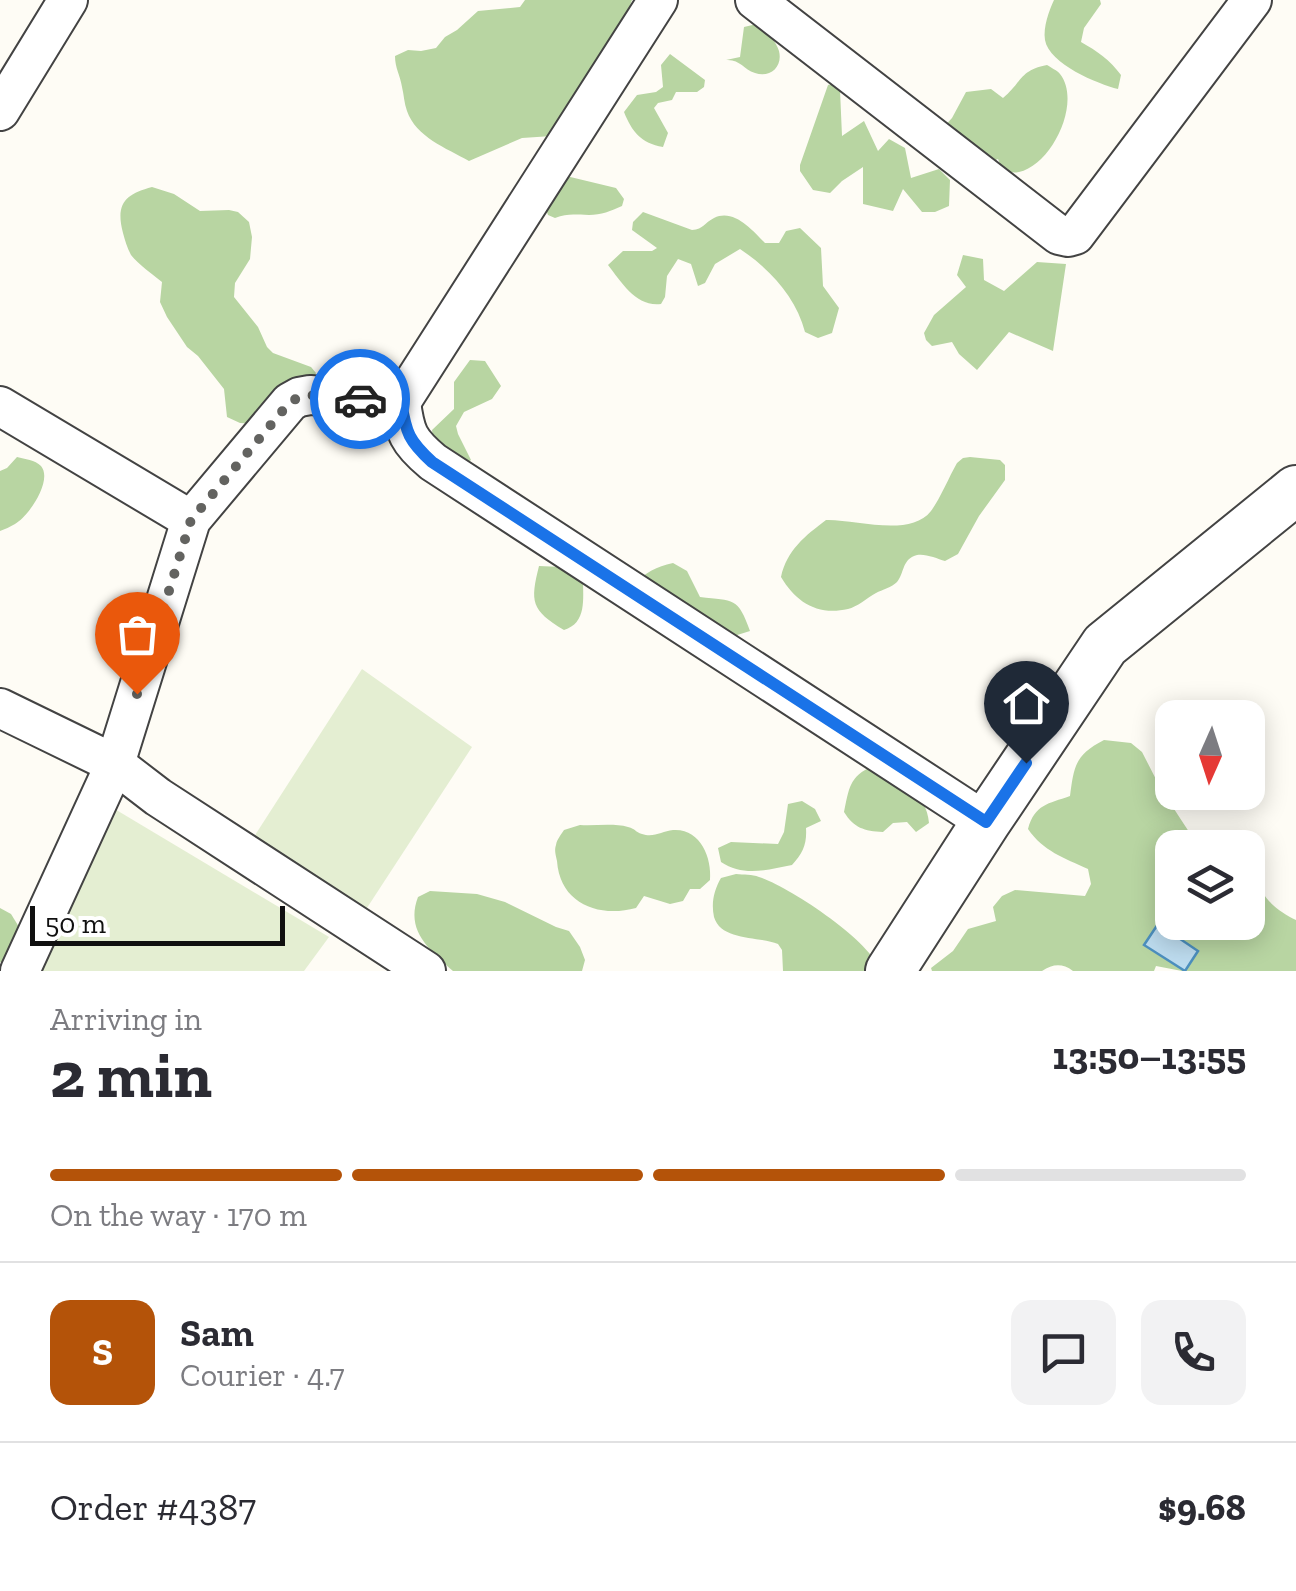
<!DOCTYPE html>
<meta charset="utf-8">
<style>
body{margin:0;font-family:"Zilla Slab",serif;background:#f2f2f3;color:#2b2b33;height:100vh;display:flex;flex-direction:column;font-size:38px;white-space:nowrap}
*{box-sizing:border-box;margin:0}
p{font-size:32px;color:#7c7c81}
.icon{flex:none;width:55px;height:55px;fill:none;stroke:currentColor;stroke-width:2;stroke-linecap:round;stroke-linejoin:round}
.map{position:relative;height:971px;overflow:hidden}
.details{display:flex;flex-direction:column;background:#fff;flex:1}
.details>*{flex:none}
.needle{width:65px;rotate:183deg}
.controls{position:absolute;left:1155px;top:700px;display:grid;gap:20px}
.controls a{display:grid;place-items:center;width:110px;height:110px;border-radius:20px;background:#fff;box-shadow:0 5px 25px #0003;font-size:50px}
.scale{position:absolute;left:30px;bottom:25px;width:255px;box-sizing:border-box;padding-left:10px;border:5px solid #101010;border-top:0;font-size:28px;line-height:35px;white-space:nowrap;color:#101010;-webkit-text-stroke:8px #fff;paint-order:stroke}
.pin{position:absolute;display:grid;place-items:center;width:85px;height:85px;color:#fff;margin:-102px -42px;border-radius:50% 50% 50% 0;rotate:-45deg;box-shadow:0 0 10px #0007}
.pin .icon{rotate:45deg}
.courier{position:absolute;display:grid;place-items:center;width:100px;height:100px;margin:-50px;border:8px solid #1a73e8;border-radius:50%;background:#fff;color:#222;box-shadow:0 2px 12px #0007}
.summary em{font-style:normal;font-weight:700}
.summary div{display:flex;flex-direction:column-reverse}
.summary{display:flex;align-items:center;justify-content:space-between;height:170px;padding:0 50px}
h1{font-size:65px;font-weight:700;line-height:75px}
.bar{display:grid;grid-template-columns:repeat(4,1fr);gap:15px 10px;align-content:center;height:120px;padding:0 50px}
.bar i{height:12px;border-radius:8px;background:#e1e1e2}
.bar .active{background:#b45309}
.bar p{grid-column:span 4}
.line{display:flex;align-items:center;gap:25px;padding:0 50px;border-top:2px solid #e1e1e2}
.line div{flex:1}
.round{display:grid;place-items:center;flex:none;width:105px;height:105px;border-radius:20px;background:#f2f2f3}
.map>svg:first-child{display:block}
.forest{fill:#b8d5a2}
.pitch{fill:#e4eed2}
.water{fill:#beddf0;stroke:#4d90bf;stroke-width:2.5}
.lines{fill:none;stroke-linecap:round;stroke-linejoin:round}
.minor-casing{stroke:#434343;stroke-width:42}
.tertiary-casing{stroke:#434343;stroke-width:52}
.minor{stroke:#fff;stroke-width:38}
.tertiary{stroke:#fff;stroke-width:48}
.done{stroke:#636360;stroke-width:10;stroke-dasharray:0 18}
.route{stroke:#1a73e8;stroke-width:12}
</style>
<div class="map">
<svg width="1296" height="971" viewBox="0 0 1296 971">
<rect width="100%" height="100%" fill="#fefcf5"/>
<!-- forest -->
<g class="forest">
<path d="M525,0H632L625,19L552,136L522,138L469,161C446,148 416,137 407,111C404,103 404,95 402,87C400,75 395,68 395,56L408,50L421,51L436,48L445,37L457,30L478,11L520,7Z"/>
<path d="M1054,0H1100L1101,4L1084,28L1081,42C1097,51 1110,60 1121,75L1118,89C1098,84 1049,64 1045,40C1043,27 1049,11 1054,0Z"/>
<path d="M761,23C766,31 776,41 779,51C783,67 770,78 755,73C743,69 740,59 726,60L740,57L744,27Z"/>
<path d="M670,54L705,80L704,87L697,92H676L672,100L658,103L654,108L668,133L663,147C641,143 632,132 624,112L637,95L656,92L663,87L661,65Z"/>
<path d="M1047,65C1050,67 1058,71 1060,74C1082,102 1052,165 1019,172C1015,173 1008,172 1003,171L998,159L985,165L942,129L952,118L966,92L991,89L1003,98C1022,82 1020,70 1047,65Z"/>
<path d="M836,83L840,90L842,136L864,121L878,151L889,139L905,148L911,178L939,169L950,180L949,206L935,212H922L903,189L893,211L863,204V167L842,181L830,193L813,190L800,171V165L828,85Z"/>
<path d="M562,175L616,188L624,199L622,206C611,211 601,215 589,215C575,215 568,213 555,218L548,215L543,201Z"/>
<path d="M152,187L174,194L200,211L229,210L238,212L249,222L252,237L250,259L235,283L234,297L258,327L267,347L273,353L311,367L316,373L313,379L257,424L240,423L227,417L224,389L198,356L187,347L167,317L160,302L162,282C152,274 139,265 131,255C127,248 125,240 123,233C115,203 126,194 152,187Z"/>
<path d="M643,212L692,230C704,229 704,223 714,218C734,208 753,231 765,243H779L786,231L800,228L821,248L823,286L839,308L832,333L818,338L805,332C796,297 770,269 740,249L715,264L705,283L698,286L691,264L678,259L667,276L665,297L661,304C636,307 622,283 608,265L623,251H652L657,248L632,230L633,222Z"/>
<path d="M963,255L983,259L984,280L1004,291L1037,262L1066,264L1053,351L1009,332L977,370L959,354L952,342L932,346L926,340L924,333L934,315L966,287L957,275Z"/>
<path d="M470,360L485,361L501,386L492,399L464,412L456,426L458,434L471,460L460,469L436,458L432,430L454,409V382Z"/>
<path d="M17,457C25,459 35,460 41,466C53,480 29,516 15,524C10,527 5,529 0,531V471L7,468Z"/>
<path d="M970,457L1000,460L1005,465V480L979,516L958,554L945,561C936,558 922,552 914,556C902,561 904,574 897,582C892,587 882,590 876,593C867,598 857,607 848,609C817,616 796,602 781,577C787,550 805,536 826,520C855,519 910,538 931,511C940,499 949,477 957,463L963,458Z"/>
<path d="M673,563L687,571L700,597C734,601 738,597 750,631L718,641L634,584C646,572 656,567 673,563Z"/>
<path d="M539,566L562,567L583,579C583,599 587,623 564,630C531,610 530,602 539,566Z"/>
<path d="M1104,740L1131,743L1142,752L1161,789L1193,838L1210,847L1172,848V922H1248V858C1255,869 1257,879 1262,891C1268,904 1284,914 1296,920V971H1182L1156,966L1154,971H1073C1062,963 1053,964 1042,971H932L931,968L953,951L968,929L996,921L993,907L1002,896L1015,890L1085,896L1091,884L1088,869C1064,858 1043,851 1028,829C1035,804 1048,804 1070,796C1074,766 1075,755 1104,740Z"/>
<path d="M873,766C898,780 927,792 929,823L916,832L907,822L893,823L883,832C864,831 854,828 844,812C849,789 849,776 873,766Z"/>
<path d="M802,801L815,809L821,821L806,828C807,844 803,853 792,865C767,870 743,877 721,862L718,848L731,842L778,844L784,832L788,804Z"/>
<path d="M580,825C595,826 614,823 628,827C636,829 635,832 642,834C654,838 662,831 673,830C700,828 712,857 710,880L700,889H690L683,901L670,904L644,896L636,908C599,918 560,904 557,861C556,856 554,850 556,845C557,839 561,835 564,830Z"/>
<path d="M736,874C744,875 752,874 759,877C788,886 873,942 880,971H783L782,950L778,944C758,936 721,941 714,917C711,903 714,890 721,878Z"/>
<path d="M430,891L477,894L505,902L556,927L569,931L580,947L585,960L582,971H453C430,950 405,931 418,897Z"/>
<path d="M0,908L11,914L19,927L14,955L2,963L0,962Z"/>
</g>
<!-- pitch -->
<g class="pitch">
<path d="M362,669L472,747L363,914L248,846Z"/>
<path d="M108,805L329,937L304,971H39Z"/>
</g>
<!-- water -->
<path class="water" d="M1158,924L1198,951L1185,971L1144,945Z"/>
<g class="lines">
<defs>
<g id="minor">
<path d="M755,0L1059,235L1068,237L1075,235L1252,0"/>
<path d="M0,111L68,0"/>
<path d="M401,402C405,433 408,441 433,462L986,822"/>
<path d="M0,406L191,520"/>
<path d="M0,708L115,764L158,797L426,971"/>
<path d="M20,971L115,764L191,520L290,402L299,397L310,395L401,402L658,0"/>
</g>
<path id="tertiary" d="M890,971L986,822L1105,645L1296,490"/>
</defs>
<!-- minor casing -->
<use href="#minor" class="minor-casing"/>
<!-- tertiary casing -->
<use href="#tertiary" class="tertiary-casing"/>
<!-- minor -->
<use href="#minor" class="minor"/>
<!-- tertiary -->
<use href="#tertiary" class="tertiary"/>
</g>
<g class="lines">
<!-- done -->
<path class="done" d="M137,694L191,520L290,402C310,390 337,397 360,399"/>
<!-- route -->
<path class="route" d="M360,399L401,402C406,433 409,441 432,462L986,822L1026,763"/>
</g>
</svg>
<div class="controls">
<a><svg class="needle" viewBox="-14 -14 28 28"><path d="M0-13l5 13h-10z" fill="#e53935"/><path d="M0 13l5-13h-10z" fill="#7c7c81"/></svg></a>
<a><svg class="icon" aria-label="layers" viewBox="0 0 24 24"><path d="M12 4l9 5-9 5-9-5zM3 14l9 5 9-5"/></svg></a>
</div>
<div class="scale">50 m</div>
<div class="pin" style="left:137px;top:694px;background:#ea580c"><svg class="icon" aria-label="bag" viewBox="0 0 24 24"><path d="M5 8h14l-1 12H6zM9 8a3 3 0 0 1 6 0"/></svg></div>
<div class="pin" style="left:1026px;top:763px;background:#1f2937"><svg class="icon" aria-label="home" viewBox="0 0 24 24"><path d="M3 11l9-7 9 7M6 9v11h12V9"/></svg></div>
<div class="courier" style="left:360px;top:399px"><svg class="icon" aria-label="car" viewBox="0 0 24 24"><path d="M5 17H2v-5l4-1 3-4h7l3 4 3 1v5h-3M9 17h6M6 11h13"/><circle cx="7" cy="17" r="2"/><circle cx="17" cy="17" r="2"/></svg></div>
</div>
<section class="details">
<div class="summary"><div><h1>2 min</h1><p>Arriving in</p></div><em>13:50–13:55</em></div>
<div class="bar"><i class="active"></i><i class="active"></i><i class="active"></i><i></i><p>On the way · 170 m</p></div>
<div class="line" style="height:180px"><b class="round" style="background:#b45309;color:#fff">S</b><div><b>Sam</b><p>Courier · 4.7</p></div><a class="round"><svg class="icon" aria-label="chat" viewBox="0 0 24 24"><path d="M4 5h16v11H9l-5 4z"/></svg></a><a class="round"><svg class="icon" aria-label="phone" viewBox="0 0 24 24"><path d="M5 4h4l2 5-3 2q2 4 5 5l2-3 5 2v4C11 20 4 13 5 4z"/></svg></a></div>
<div class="line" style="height:130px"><div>Order #4387</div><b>$9.68</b></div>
</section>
